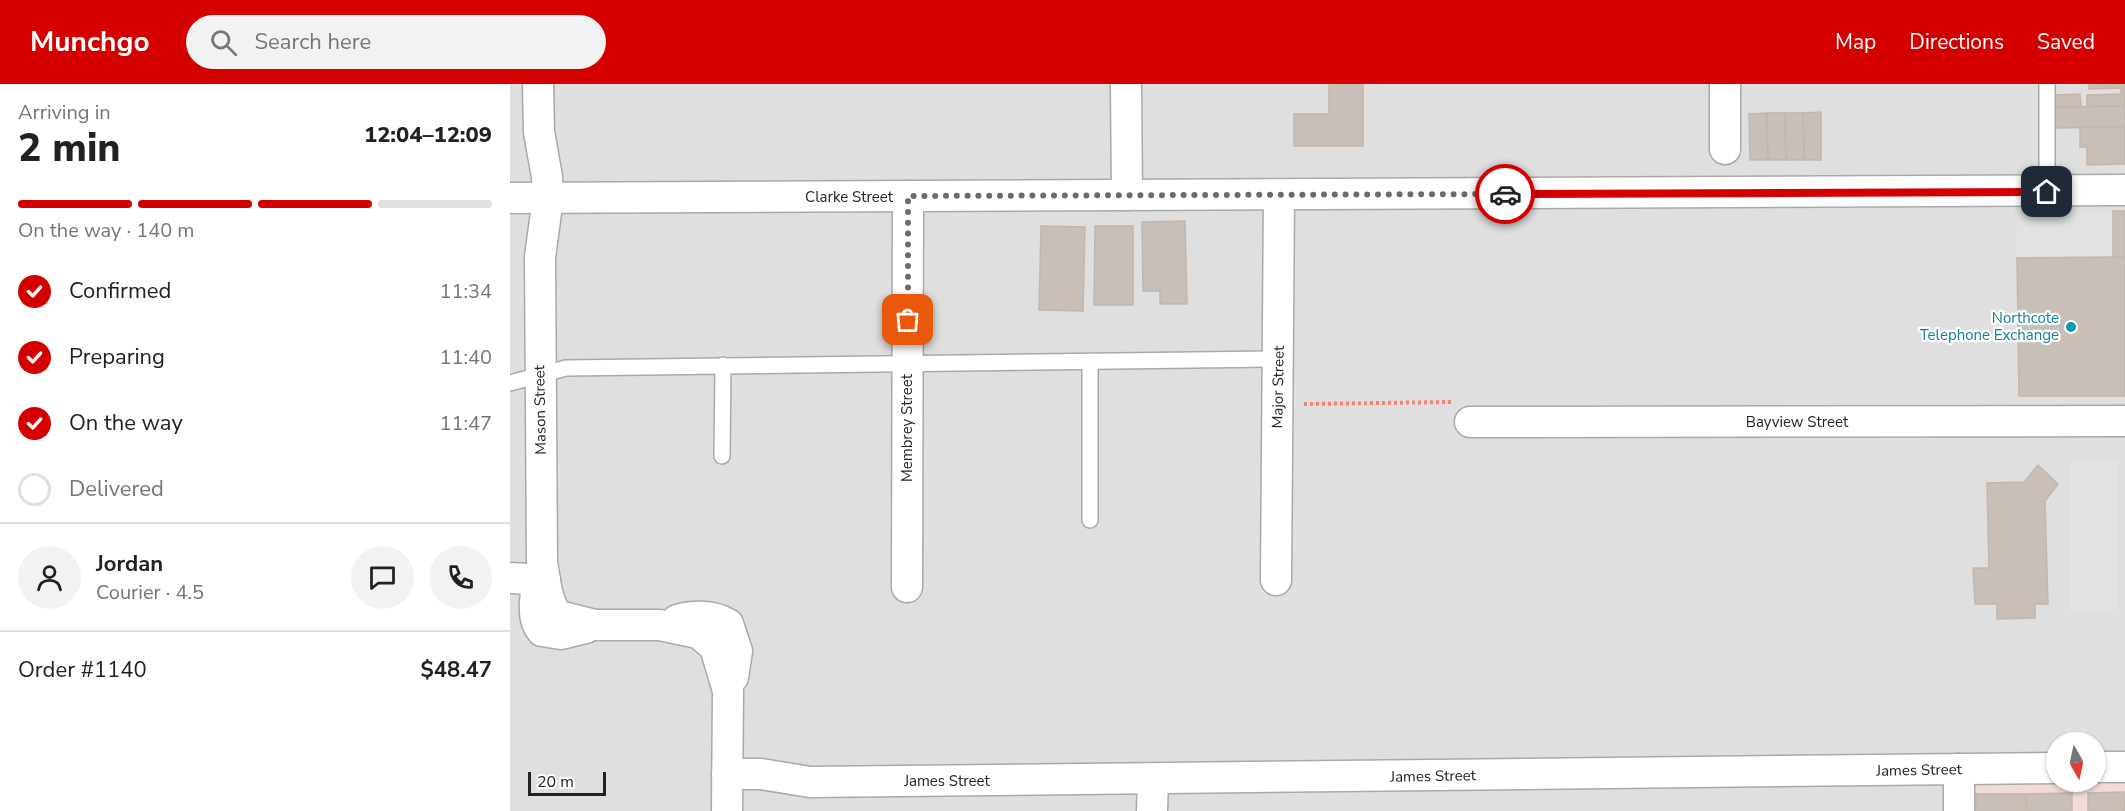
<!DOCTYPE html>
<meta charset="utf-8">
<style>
body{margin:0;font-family:"Nunito Sans",sans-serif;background:#f2f2f2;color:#202124;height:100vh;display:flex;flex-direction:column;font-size:22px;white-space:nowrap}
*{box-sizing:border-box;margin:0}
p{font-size:20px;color:#757577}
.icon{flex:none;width:33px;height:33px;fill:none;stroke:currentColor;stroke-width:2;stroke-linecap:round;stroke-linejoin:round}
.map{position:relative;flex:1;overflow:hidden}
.sheet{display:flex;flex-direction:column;background:#fff;width:510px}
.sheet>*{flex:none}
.needle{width:39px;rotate:171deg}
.fabs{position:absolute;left:1536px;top:648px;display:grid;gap:12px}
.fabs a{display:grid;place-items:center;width:60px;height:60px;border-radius:50%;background:#fff;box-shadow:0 2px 4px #0004;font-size:30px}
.scale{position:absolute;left:18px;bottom:15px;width:78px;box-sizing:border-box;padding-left:6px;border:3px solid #222;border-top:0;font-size:16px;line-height:21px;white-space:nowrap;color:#222;-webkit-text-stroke:4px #fff;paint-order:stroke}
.pin{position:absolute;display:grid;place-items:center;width:51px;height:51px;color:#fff;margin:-26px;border-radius:12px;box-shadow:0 3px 9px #0006}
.courier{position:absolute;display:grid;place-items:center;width:60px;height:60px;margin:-30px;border:4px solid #d40000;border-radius:50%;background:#fff;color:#222;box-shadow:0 2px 8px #0007}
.headline em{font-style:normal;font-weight:800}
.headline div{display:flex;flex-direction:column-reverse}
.headline{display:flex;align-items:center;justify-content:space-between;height:102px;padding:0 18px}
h1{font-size:39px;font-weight:800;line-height:45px}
.bar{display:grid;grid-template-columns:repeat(4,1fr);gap:9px 6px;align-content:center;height:72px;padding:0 18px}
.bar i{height:8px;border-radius:4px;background:#e0e0e0}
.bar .on{background:#d40000}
.bar p{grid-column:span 4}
.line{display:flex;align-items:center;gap:15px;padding:0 18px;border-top:2px solid #e0e0e0}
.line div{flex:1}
.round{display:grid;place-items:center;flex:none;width:63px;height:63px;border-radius:32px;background:#f2f2f2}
ol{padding:0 18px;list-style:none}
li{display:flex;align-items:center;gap:18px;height:66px}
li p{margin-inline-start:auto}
li .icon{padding:6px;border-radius:50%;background:#d40000;color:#fff;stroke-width:4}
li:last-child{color:#757577}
li i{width:33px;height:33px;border:3px solid #e0e0e0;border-radius:50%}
header{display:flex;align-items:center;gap:36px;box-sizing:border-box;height:84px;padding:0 30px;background:#d40000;color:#fff}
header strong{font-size:28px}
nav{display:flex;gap:33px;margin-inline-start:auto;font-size:21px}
.search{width:420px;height:54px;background:#f2f2f2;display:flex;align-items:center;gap:15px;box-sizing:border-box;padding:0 21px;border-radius:33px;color:#757577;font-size:22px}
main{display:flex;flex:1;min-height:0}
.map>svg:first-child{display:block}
.residential{fill:#e0dfdf;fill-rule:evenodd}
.commercial{fill:#f2dad9}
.parking{fill:#e2e2e2}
.building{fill:#c7bfb8;stroke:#c4b6ab;stroke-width:1.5}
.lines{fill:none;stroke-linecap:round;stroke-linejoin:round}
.lane-casing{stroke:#a9a9a9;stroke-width:18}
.street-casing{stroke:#a9a9a9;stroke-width:33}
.path{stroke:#fa8072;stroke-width:4;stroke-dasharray:3 3;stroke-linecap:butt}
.lane{stroke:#fff;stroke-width:15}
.street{stroke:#fff;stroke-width:30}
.done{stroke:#6b6a68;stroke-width:6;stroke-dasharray:0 10.8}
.route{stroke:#d40000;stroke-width:8}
.culture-dot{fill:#0f9aa8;stroke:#fff;stroke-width:2}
.labels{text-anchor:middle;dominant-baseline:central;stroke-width:4.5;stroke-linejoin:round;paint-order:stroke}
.street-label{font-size:15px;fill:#222;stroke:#fff}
.culture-label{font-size:15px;fill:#0d838f;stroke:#fff;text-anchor:end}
</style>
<header>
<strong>Munchgo</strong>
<div class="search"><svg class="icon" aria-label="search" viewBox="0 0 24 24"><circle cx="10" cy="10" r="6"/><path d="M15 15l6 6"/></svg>Search here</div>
<nav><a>Map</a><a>Directions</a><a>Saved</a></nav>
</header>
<main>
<section class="sheet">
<div class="headline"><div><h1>2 min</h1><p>Arriving in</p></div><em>12:04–12:09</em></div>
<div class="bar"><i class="on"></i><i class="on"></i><i class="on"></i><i></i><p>On the way · 140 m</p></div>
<ol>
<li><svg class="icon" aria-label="check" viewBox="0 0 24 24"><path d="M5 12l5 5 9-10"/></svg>Confirmed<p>11:34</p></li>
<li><svg class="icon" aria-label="check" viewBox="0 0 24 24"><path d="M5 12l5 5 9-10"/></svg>Preparing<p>11:40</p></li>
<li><svg class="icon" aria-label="check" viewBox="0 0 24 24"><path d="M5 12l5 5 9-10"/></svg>On the way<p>11:47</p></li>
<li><i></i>Delivered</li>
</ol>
<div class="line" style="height:108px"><a class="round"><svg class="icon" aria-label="person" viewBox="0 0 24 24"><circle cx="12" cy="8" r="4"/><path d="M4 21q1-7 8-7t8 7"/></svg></a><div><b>Jordan</b><p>Courier · 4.5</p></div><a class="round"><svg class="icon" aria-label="chat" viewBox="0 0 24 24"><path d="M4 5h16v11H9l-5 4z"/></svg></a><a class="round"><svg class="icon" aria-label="phone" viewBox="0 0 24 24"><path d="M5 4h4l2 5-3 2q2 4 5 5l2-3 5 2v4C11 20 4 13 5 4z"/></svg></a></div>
<div class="line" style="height:78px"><div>Order #1140</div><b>$48.47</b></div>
</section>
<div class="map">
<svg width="1615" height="727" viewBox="0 0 1615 727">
<rect width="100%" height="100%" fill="#f2efe9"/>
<!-- residential -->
<path class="residential" d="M0,0H1615V698L1454,700V727H0ZM1546,658H1586V698H1546Z"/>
<!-- commercial -->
<path class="commercial" d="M1615,698V727H1454V700Z"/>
<!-- parking -->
<g class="parking">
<path d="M1506,130H1603V173L1507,174Z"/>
<rect x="1560" y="376" width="48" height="154"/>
</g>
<!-- building -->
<g class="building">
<path d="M819,0H853V62H784V30H819Z"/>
<path d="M1579,0H1615V4L1579,5Z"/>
<path d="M1611,4H1615V22L1577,23V11L1611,10Z"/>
<path d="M1570,10L1571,23H1544L1543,11Z"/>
<path d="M1615,22V43L1544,44V23Z"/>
<path d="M1311,28V76H1294L1293,29Z"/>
<path d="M1257,29L1258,76H1240L1239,30Z"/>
<path d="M1257,29H1275L1276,76H1258Z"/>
<path d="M1275,29H1293L1294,76H1276Z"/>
<path d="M1570,43H1615V80L1577,81V63H1570Z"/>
<rect x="1603" y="127" width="12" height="46"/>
<path d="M675,137L677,220H650V207H633L632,138Z"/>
<path d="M531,142L575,143L573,227L529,226Z"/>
<path d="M585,142H623V221H584Z"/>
<path d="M1603,173H1615V312H1509L1507,174Z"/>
<path d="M1528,381L1548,400L1535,417L1538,520H1525V534L1487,535V520H1465L1463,484H1479L1477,399L1514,398Z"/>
<path d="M1615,708V727H1578V709Z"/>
<path d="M1562,709V727H1516V710Z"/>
<rect x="1466" y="710" width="50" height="17"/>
</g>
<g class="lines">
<defs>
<g id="lane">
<path d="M1537,108V0"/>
<path d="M580,277V436"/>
<path d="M0,299L56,284L768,275"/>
<path d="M212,372L213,281"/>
</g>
<g id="street">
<path d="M28,0L29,48L37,93L38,114L30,173L32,478C35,494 36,521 49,532L85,541H150L188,549L205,563L218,607L217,727"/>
<path d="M616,0L617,111"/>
<path d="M1215,65V0"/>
<path d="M0,114L1615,106"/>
<path d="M960,338L1615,337"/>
<path d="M0,494L35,496"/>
<path d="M766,496L769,111"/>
<path d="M28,499C25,513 21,535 32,547L51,550L76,544"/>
<path d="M397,503L398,112"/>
<path d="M167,536C183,531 203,531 218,540L227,567L223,593"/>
<path d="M1586,683H1615"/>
<path d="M1449,685V727"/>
<path d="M217,690H251L300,698L1546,684"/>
<path d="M642,727L643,695"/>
</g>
</defs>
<!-- lane casing -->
<use href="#lane" class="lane-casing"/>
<!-- street casing -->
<use href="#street" class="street-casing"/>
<!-- path -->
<path class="path" d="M794,320L942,318"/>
<!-- lane -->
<use href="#lane" class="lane"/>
<!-- street -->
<use href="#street" class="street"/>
</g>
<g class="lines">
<!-- done -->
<path class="done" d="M398,236V112L995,110"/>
<!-- route -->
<path class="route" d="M995,110L1537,108"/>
</g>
<!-- markers -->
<circle class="culture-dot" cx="1561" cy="243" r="6"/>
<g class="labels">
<!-- street labels -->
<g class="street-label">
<text x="339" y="113">Clarke Street</text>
<text transform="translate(768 303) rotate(-89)">Major Street</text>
<text transform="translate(30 326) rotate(-91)">Mason Street</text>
<text x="1287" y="338">Bayview Street</text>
<text transform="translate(397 344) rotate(-90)">Membrey Street</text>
<text transform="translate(1409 686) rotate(-1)">James Street</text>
<text transform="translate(923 692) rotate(-1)">James Street</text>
<text x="437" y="697">James Street</text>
</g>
<!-- culture labels -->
<g class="culture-label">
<text x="1549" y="234">Northcote<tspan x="1549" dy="17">Telephone Exchange</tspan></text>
</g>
</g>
</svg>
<div class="fabs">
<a><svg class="needle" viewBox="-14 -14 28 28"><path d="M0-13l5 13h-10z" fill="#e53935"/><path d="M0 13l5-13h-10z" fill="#757577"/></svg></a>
</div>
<div class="scale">20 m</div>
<div class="pin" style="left:398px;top:236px;background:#ea580c"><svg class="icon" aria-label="bag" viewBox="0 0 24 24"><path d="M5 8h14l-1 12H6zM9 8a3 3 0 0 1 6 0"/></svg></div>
<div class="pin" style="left:1537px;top:108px;background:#1f2937"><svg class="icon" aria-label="home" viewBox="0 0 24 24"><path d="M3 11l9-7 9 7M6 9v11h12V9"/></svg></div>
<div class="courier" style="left:995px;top:110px"><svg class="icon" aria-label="car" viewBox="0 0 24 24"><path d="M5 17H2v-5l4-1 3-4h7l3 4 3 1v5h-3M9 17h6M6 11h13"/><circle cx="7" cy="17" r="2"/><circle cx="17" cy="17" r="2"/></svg></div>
</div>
</main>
